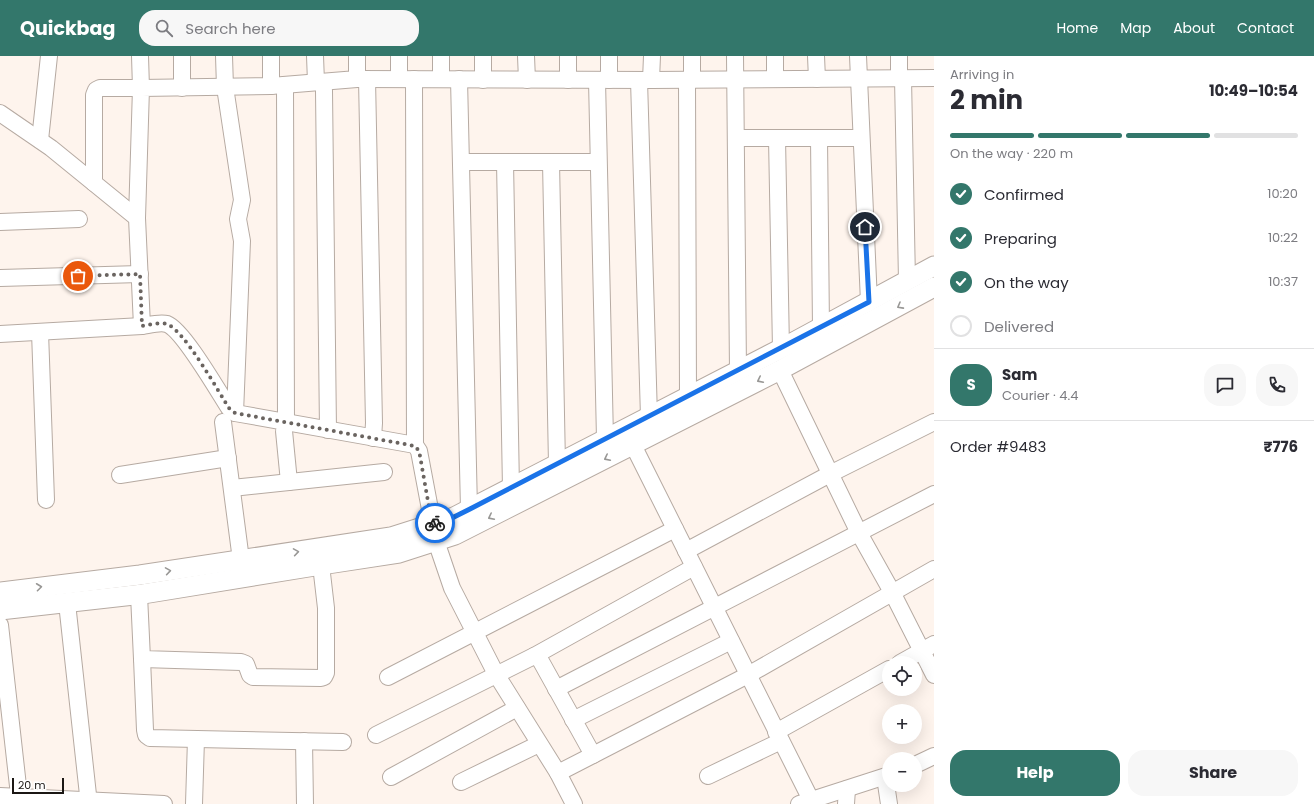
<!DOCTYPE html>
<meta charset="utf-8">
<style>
body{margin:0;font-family:Poppins,sans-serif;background:#f7f7f7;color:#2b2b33;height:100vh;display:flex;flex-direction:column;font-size:15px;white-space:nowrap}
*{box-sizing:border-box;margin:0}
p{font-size:13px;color:#7c7c81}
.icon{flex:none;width:22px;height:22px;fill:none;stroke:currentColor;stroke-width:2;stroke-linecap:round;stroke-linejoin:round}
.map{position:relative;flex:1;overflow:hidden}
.drawer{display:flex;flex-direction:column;background:#fff;width:380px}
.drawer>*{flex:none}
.tools{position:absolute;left:882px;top:600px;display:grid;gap:8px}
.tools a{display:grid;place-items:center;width:40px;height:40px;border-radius:50%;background:#fff;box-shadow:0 4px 16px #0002;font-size:20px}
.scale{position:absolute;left:12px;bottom:10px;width:52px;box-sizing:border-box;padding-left:4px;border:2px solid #1b1714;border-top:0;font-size:11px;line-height:14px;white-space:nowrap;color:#1b1714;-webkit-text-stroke:3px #fff;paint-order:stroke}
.pin{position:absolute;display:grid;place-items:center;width:34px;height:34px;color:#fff;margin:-17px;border:2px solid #fff;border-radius:50%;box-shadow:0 1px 4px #0007}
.courier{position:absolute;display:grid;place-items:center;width:40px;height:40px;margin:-20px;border:3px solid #1a73e8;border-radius:50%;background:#fff;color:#222;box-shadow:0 1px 5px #0007}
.summary em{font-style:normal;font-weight:700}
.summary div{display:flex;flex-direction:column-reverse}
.summary{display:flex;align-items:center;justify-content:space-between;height:68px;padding:0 16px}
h1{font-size:26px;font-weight:700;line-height:30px}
.bar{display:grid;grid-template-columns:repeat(4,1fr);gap:6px 4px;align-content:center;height:48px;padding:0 16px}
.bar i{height:5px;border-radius:3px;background:#e1e1e2}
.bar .on{background:#33776b}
.bar p{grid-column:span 4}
.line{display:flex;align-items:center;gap:10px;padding:0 16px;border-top:1px solid #e1e1e2}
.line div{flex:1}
.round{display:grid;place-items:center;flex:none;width:42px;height:42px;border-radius:16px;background:#f7f7f7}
ol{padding:0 16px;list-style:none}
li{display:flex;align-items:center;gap:12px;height:44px}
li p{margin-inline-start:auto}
li .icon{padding:4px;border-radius:50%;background:#33776b;color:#fff;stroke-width:4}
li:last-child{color:#7c7c81}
li i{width:22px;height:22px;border:2px solid #e1e1e2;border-radius:50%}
.cta{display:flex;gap:8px;margin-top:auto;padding:8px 16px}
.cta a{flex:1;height:46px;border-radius:16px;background:#33776b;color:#fff;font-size:16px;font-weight:700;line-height:46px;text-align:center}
.cta a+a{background:#f7f7f7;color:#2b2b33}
header{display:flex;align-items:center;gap:24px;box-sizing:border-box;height:56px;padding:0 20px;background:#33776b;color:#fff}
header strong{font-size:19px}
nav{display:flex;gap:22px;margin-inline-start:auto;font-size:14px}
.search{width:280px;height:36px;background:#f7f7f7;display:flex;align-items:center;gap:10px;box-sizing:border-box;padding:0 14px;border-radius:16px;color:#7c7c81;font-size:15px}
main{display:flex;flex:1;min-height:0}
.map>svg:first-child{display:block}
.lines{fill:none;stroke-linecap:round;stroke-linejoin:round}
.minor-casing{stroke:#b6aaa2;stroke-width:18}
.tertiary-casing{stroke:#b6aaa2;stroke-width:21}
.minor{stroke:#fff;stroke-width:16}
.tertiary{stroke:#fff;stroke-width:19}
.oneway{stroke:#989795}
.done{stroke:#6a6460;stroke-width:4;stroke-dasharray:0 7.2}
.route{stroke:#1a73e8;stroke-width:5}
</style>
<header>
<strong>Quickbag</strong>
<div class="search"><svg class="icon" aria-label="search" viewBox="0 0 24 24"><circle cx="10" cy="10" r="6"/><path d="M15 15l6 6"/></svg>Search here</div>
<nav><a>Home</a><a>Map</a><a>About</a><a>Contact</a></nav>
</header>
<main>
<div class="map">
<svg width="934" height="748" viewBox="0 0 934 748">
<rect width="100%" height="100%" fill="#fef4ed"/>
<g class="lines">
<defs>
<g id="minor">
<path d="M182,0V32"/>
<path d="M224,0L225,31L242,144L238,163L242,185L235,357"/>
<path d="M271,0V30"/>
<path d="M315,0L316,26"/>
<path d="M399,0V23"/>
<path d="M441,0V23"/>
<path d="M483,0V24"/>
<path d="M526,0L527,24"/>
<path d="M568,0V24"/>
<path d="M609,0V24"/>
<path d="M692,0V24"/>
<path d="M735,0L738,315"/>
<path d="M775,0V23"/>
<path d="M816,0L817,23"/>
<path d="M858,0L869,246"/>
<path d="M899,22V0"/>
<path d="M903,22L907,225"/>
<path d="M357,23L651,24L934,22"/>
<path d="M367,23L374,367L373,382"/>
<path d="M414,23L415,389"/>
<path d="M459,23L469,453"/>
<path d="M597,24L605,383"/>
<path d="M639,24L649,361"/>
<path d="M651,24L652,0"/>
<path d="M687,24L688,341"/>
<path d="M323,26L324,35L328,374"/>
<path d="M285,29L286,366"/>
<path d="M0,57L51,92L137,162L142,270C149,269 160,266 167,268C183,274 218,335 229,352L235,357L415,389L419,395L436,485L452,532L496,618L558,717L574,748"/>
<path d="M736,82H861"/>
<path d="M777,82L781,293"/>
<path d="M819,82L821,272"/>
<path d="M40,84L49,0"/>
<path d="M461,106H598"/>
<path d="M505,106L511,432"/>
<path d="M551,106L557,408"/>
<path d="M94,127V39L96,34L100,32H141L140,0"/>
<path d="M137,162L141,32L271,30L357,23V0"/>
<path d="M0,166L79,163"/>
<path d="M0,222L140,218"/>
<path d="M40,276L46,444"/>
<path d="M0,278L142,270"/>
<path d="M780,314L859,477L892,536L934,619"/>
<path d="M223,366L241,504"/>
<path d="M284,375L289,426"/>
<path d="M633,389L811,744"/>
<path d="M120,419L228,402"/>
<path d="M232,432L384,416"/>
<path d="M686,495L830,418L934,366"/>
<path d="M139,539L142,603L241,606L246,608L250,619L253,621L321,622L324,621L326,617V552L321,509"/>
<path d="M67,547L89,748"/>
<path d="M0,569L20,748"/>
<path d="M534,600L694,511"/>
<path d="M142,603L145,674L146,679L150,682L343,686"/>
<path d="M900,607L934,588"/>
<path d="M388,621L675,473"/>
<path d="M556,633L934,438"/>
<path d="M573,664L731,585"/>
<path d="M776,676L889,613"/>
<path d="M376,679L534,600H538L593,699L558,717"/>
<path d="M304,685L305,748"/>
<path d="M593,699L748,619L934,513"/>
<path d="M915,709L934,700"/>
<path d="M708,720L781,685"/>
<path d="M391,721L517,652"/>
<path d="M885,721L889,748"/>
<path d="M461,726L539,688"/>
<path d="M0,740L164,748"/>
<path d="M194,748L196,683"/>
<path d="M799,748L889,719"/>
<path d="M846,748L847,733"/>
</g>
<g id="tertiary">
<path d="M0,536L140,519L391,481L454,461L790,288L934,210"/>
<path d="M0,554L143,538L321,509L399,497L455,479L780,314L934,231"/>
</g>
</defs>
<!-- minor casing -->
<use href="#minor" class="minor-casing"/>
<!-- tertiary casing -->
<use href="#tertiary" class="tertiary-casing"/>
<!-- minor -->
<use href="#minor" class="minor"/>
<!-- tertiary -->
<use href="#tertiary" class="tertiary"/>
</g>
<!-- one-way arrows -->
<defs><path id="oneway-chevron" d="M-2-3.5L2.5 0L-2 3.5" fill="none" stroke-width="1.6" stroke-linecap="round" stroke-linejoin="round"/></defs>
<g class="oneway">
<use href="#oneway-chevron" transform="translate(900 250) rotate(151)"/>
<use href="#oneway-chevron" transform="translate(760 324) rotate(153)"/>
<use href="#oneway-chevron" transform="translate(607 402) rotate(153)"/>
<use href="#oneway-chevron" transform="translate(491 461) rotate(153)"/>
<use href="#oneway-chevron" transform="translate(296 496) rotate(-9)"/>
<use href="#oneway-chevron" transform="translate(168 515) rotate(-9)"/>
<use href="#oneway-chevron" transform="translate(39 531) rotate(-7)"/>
</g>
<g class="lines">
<!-- done -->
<path class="done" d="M78,220L140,218L142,270C149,269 160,266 167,268C184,274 218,335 229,352L235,357L415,390L419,395L420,400L432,468L435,467"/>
<!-- route -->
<path class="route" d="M435,467L454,461L470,453L869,246L865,171"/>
</g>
</svg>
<div class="tools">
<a><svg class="icon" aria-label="locate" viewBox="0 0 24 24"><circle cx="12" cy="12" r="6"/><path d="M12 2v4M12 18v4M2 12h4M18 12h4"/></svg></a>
<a>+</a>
<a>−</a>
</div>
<div class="scale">20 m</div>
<div class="pin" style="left:78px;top:220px;background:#ea580c"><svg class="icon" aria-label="bag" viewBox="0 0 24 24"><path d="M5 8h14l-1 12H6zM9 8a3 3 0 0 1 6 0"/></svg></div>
<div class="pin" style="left:865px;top:171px;background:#1f2937"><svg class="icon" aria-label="home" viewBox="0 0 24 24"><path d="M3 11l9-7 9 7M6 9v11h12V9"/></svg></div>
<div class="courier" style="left:435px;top:467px"><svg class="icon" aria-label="bike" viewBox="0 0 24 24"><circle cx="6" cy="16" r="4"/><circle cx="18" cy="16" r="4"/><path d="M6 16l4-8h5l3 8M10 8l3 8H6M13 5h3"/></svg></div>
</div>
<section class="drawer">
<div class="summary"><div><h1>2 min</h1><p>Arriving in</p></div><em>10:49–10:54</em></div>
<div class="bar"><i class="on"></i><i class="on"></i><i class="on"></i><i></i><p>On the way · 220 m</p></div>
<ol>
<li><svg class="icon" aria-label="check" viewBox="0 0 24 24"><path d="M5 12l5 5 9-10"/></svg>Confirmed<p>10:20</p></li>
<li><svg class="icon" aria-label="check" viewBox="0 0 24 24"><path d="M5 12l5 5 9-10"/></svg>Preparing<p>10:22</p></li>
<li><svg class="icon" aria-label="check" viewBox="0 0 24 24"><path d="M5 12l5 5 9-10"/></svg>On the way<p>10:37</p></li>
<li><i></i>Delivered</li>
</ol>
<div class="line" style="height:72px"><b class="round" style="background:#33776b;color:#fff">S</b><div><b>Sam</b><p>Courier · 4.4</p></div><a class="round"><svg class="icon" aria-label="chat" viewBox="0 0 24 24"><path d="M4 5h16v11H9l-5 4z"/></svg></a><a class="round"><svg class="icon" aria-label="phone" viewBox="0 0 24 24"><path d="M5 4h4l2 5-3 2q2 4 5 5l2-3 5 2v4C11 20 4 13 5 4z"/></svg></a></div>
<div class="line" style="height:52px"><div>Order #9483</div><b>₹776</b></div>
<div class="cta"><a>Help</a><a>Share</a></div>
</section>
</main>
